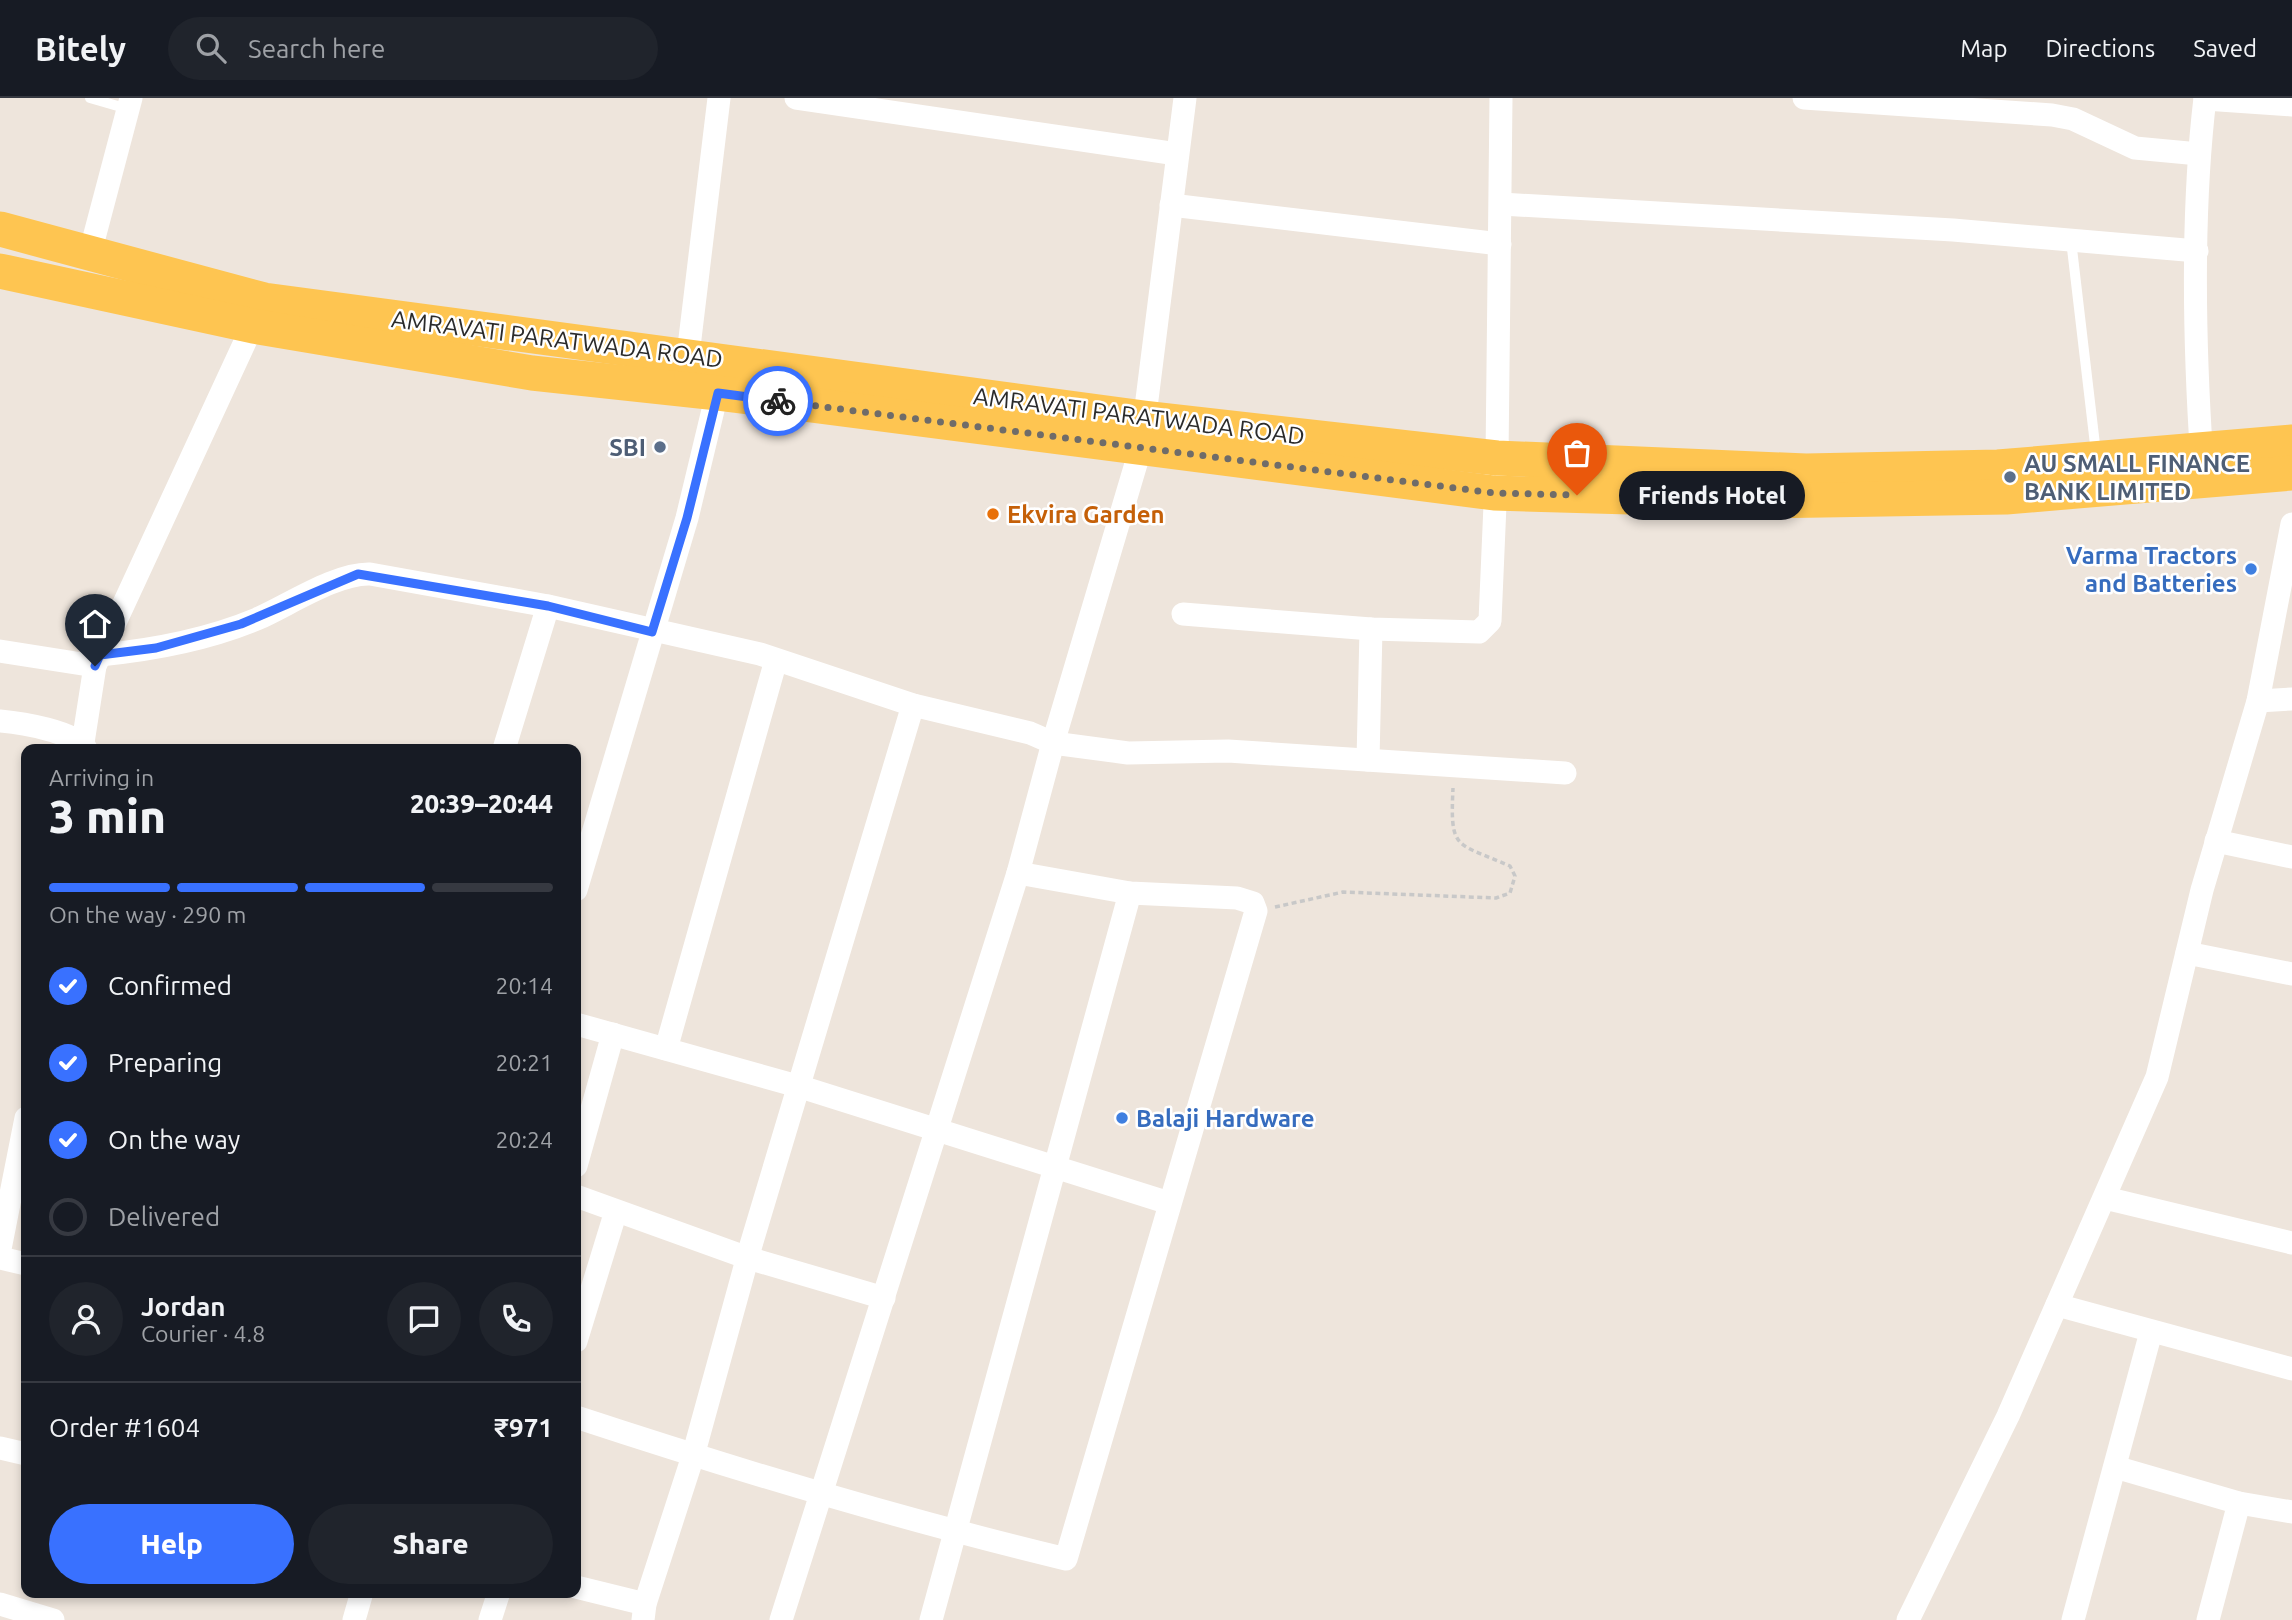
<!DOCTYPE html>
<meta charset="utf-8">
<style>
body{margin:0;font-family:Ubuntu,sans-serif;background:#20242c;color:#f1f3f6;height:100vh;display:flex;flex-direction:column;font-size:26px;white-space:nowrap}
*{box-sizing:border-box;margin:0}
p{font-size:23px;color:#9ea1a6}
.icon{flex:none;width:38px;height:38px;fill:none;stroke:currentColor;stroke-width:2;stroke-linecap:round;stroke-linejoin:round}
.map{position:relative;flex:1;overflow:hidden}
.side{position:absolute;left:21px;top:646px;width:560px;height:854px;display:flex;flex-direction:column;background:#171b24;border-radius:14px;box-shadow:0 4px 10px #0003}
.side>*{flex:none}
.pin{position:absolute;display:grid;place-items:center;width:60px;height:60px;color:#fff;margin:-72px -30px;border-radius:50% 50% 50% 0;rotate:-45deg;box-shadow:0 0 7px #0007}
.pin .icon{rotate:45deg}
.courier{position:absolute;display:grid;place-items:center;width:70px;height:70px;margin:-35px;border:5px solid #3971ff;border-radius:50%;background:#fff;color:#222;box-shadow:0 2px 9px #0007}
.bubble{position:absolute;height:49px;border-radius:24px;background:#171b24;box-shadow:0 4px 10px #0003;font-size:23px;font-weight:800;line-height:49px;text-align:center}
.head em{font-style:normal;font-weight:800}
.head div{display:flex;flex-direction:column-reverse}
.head{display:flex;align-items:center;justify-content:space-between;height:119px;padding:0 28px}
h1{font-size:46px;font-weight:800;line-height:52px}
.bar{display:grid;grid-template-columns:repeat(4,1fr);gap:10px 7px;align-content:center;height:84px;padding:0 28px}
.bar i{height:9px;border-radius:5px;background:#363941}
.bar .selected{background:#3971ff}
.bar p{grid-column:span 4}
.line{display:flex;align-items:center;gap:18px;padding:0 28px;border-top:2px solid #363941}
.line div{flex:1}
.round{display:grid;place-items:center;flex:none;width:74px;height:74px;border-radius:37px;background:#20242c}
ol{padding:0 28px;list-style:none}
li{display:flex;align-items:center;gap:21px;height:77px}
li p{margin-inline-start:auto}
li .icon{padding:7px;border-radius:50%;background:#3971ff;color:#fff;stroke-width:4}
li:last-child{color:#9ea1a6}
li i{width:38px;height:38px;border:4px solid #363941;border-radius:50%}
.action{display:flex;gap:14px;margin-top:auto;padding:14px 28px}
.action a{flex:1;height:80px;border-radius:42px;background:#3971ff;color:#fff;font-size:28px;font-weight:800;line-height:80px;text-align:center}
.action a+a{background:#20242c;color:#f1f3f6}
header{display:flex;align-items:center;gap:42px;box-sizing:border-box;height:98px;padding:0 35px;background:#171b24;border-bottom:2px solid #363941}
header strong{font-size:33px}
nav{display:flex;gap:38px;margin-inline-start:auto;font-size:24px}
.search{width:490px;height:63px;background:#20242c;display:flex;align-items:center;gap:18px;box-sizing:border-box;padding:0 24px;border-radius:38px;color:#9ea1a6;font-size:26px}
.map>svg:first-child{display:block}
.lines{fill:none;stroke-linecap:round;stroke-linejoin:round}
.path{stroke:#c8c8c8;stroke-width:3.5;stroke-dasharray:5 3.5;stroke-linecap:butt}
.service{stroke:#fff;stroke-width:10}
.minor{stroke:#fff;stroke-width:23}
.primary{stroke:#fec551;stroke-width:35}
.done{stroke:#6f6c69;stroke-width:7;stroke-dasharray:0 12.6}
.route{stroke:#3971ff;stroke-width:9}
.service-dot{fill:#5c6f8a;stroke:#fff;stroke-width:2.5}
.food-dot{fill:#e8710a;stroke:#fff;stroke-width:2.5}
.shop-dot{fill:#3f7fe0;stroke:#fff;stroke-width:2.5}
.labels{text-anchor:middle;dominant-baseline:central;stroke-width:5;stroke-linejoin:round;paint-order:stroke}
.street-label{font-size:24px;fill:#2b2b2b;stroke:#fff}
.service-label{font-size:24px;font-weight:bold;fill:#4e5e75;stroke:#fff;text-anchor:end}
.food-label{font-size:24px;font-weight:bold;fill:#c56008;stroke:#fff;text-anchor:start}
.shop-label{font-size:24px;font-weight:bold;fill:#366cbe;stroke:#fff;text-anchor:end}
</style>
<header>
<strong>Bitely</strong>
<div class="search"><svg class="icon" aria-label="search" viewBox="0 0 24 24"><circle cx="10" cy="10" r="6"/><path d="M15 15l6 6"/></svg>Search here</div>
<nav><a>Map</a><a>Directions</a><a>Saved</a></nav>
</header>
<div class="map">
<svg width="2292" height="1522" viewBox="0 0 2292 1522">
<rect width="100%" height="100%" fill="#eee5dc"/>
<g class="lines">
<!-- path -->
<path class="path" d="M1275,809L1343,794L1496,800L1510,795L1515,778L1510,768C1455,744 1450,753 1453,690"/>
<!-- service -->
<g class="service">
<path d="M90,0L128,11"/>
<path d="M2071,142L2096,355"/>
</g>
<!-- minor -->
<g class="minor">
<path d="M796,0L1177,56"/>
<path d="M1804,0L2052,17L2073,21L2135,50L2199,56"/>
<path d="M2205,1L2292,7"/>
<path d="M1501,106L1953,132L2197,153"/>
<path d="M1171,107L1500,146"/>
<path d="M90,155L131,0"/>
<path d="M688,257L719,0"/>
<path d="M2202,364C2194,245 2191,118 2205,0"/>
<path d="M1183,516L1371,531L1479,534L1490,523L1497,360L1501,0"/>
<path d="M0,553L95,568"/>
<path d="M100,557C152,552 209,541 257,521C289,507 336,475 370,476L548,508L760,556L913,607L1030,635L1053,645L1128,655L1228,653L1565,675"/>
<path d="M2258,603L2292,601"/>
<path d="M0,623C21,625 74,633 86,651"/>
<path d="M82,651L95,568L257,218"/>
<path d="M504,651L548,508"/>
<path d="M1368,662L1371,531"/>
<path d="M2216,743L2292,759"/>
<path d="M576,792L687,420L720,283"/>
<path d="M2187,855L2292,876"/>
<path d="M576,926L801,989L1169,1105"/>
<path d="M666,951L776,562"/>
<path d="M576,1068L613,936"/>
<path d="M576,1098L748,1160L884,1200"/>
<path d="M2105,1100L2292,1145"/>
<path d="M0,1151L26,1020"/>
<path d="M0,1160L26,1166"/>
<path d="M2057,1207L2292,1271"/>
<path d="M576,1243L616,1113"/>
<path d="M576,1319C737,1372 900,1421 1066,1461L1256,813L1253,805L1237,800L1130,795L1018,775"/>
<path d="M0,1350L26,1356"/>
<path d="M2115,1369L2239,1405L2292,1414"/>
<path d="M576,1489L645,1506"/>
<path d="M0,1506L53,1522"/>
<path d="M354,1522L362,1494"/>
<path d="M490,1522L499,1494"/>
<path d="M643,1522L645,1506L693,1358L751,1147L913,607"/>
<path d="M781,1522L1018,775L1053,645L1141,349L1185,0"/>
<path d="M931,1522L1130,795"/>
<path d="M1908,1522L2008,1318L2157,979L2202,792L2258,603L2292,426"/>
<path d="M2073,1522L2151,1234"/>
<path d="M2208,1522L2239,1405"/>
</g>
<!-- primary -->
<g class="primary">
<path d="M0,131L264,202L1144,320L1497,360L1806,373L1998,369L2292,344"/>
<path d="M0,173L253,228L532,275L718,295L1494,395L1770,403L2006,399L2292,375"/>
</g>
</g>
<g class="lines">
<!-- done -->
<path class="done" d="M778,303L1494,395L1577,397"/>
<!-- route -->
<path class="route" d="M95,568L100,557L156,550L241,526L358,476L548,508L652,534L687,420L718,295L778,303"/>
</g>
<!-- markers -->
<g class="service-dot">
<circle cx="660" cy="349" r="7"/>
<circle cx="2010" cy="379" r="7"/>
</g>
<circle class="food-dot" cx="993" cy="416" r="7"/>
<g class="shop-dot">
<circle cx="2251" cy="471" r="7"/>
<circle cx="1122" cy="1020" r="7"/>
</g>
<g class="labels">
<!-- street labels -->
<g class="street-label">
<text transform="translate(557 241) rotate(7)">AMRAVATI PARATWADA ROAD</text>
<text transform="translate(1139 318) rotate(7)">AMRAVATI PARATWADA ROAD</text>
</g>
<!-- service labels -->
<g class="service-label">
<text x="646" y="349">SBI</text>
<text x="2024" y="365" text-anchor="start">AU SMALL FINANCE<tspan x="2024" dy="28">BANK LIMITED</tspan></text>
</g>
<!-- food labels -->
<g class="food-label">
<text x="1007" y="416">Ekvira Garden</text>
</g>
<!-- shop labels -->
<g class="shop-label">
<text x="2237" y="457">Varma Tractors<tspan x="2237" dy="28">and Batteries</tspan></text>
<text x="1136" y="1020" text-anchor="start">Balaji Hardware</text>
</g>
</g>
</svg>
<div class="pin" style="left:1577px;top:397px;background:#ea580c"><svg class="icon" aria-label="bag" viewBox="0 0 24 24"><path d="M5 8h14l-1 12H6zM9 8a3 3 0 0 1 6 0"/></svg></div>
<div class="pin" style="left:95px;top:568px;background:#1f2937"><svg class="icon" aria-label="home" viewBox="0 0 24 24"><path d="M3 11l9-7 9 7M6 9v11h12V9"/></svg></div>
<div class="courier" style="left:778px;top:303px"><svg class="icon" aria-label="bike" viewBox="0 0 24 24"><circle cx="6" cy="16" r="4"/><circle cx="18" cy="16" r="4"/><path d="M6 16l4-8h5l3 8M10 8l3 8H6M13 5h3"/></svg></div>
<div class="bubble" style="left:1619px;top:373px;width:186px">Friends Hotel</div>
<section class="side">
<div class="head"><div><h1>3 min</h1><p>Arriving in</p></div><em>20:39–20:44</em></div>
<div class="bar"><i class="selected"></i><i class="selected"></i><i class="selected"></i><i></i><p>On the way · 290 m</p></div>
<ol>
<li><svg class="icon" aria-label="check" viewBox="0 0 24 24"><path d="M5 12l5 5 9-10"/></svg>Confirmed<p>20:14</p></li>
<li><svg class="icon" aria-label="check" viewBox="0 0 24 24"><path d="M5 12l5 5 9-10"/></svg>Preparing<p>20:21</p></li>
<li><svg class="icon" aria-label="check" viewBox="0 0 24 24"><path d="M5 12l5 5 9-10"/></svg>On the way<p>20:24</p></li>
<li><i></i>Delivered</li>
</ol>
<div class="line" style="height:126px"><a class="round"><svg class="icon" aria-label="person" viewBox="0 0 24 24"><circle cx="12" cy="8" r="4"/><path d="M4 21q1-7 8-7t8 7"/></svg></a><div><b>Jordan</b><p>Courier · 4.8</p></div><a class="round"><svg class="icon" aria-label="chat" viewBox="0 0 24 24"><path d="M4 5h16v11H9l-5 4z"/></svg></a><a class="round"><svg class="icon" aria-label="phone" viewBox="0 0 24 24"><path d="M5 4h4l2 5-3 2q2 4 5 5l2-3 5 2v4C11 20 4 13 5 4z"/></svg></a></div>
<div class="line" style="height:91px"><div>Order #1604</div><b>₹971</b></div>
<div class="action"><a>Help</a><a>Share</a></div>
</section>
</div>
